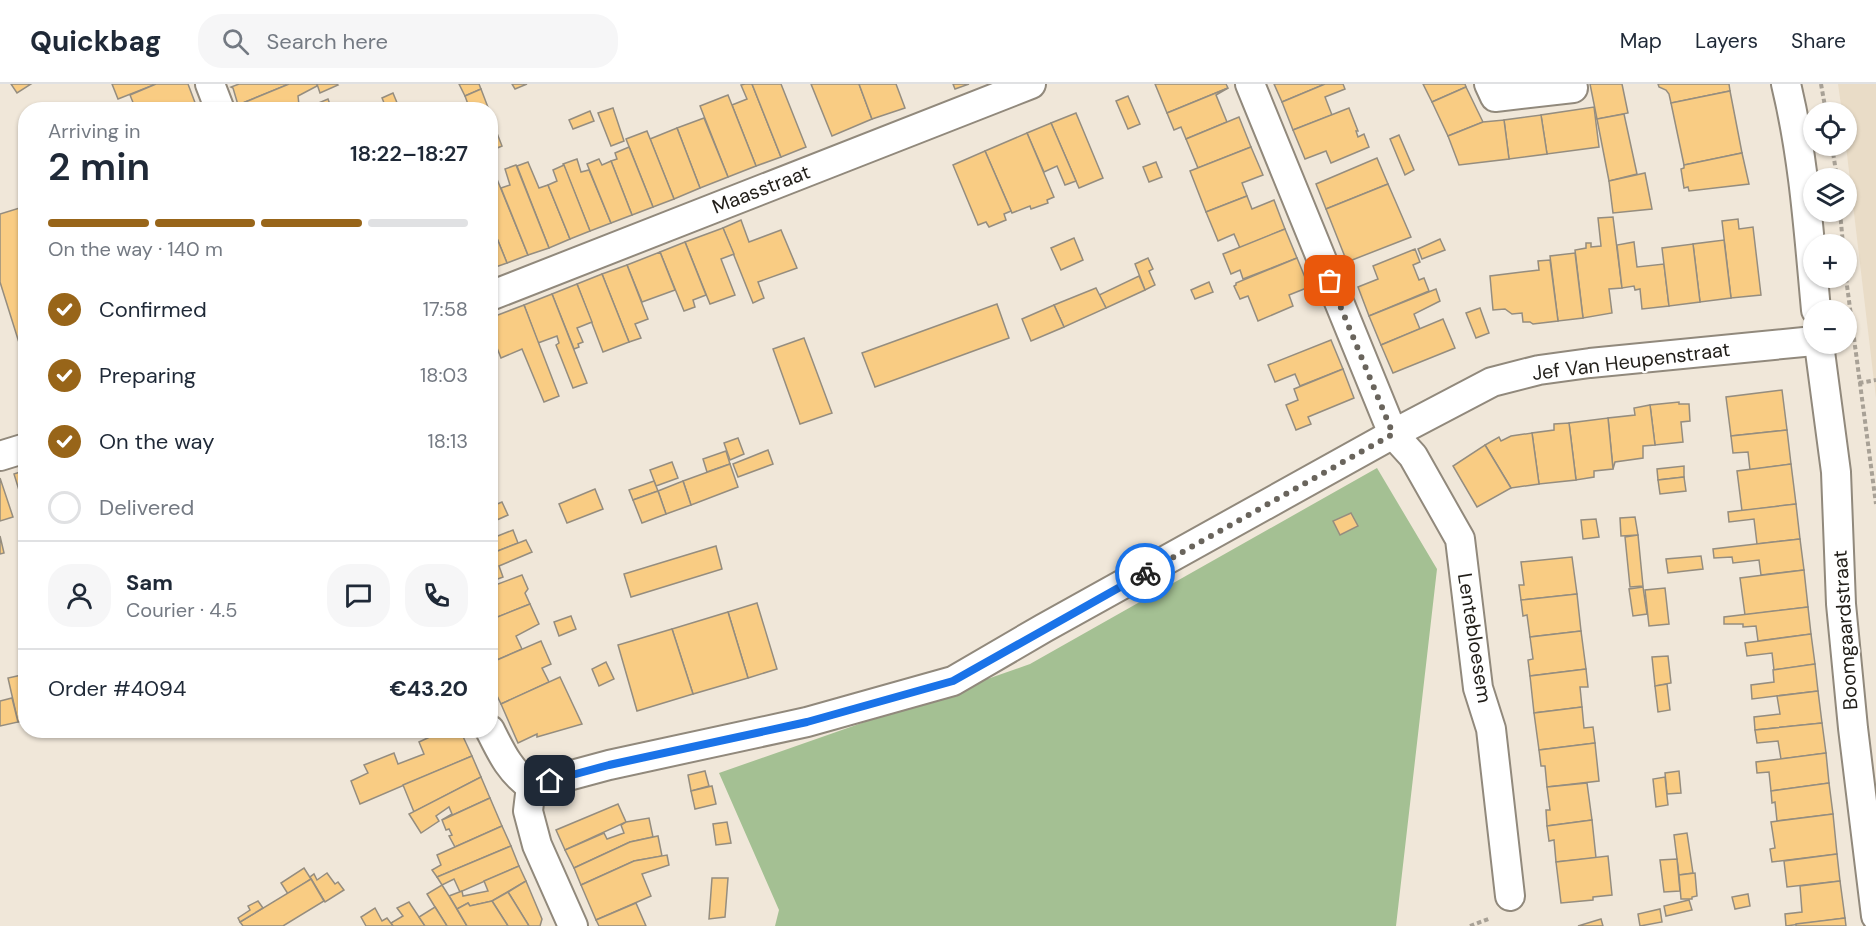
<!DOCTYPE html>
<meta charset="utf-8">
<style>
body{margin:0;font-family:"DM Sans",sans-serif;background:#f6f6f7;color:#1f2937;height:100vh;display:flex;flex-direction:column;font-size:22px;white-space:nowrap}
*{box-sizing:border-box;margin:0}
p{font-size:20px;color:#747a83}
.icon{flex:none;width:33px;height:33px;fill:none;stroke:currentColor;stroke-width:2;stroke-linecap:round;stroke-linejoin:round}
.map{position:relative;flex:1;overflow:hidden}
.side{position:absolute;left:18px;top:18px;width:480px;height:636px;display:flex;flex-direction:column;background:#fff;border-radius:24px;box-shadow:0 2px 4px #0004}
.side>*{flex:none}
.tools{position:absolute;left:1803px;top:18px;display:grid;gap:12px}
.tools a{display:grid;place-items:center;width:54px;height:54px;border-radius:50%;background:#fff;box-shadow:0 2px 4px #0004;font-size:30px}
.pin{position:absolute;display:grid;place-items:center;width:51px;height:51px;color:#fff;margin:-26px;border-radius:12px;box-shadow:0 3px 9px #0006}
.courier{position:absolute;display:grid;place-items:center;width:60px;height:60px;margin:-30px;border:4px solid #1a73e8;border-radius:50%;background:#fff;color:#222;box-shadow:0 2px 8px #0007}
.overview em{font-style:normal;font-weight:600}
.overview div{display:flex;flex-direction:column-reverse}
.overview{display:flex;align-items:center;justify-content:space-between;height:102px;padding:0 30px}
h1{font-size:39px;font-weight:600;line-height:45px}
.bar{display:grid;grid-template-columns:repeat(4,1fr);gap:9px 6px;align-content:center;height:72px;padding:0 30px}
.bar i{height:8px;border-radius:4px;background:#e0e1e3}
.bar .current{background:#986519}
.bar p{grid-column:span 4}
.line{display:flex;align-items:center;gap:15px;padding:0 30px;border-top:2px solid #e0e1e3}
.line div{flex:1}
.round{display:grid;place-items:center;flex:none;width:63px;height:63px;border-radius:24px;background:#f6f6f7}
ol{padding:0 30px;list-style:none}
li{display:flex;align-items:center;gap:18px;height:66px}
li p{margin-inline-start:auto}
li .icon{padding:6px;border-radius:50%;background:#986519;color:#fff;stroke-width:4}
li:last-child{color:#747a83}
li i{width:33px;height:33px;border:3px solid #e0e1e3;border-radius:50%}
header{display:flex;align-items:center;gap:36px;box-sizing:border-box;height:84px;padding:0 30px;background:#fff;border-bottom:2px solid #e0e1e3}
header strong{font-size:28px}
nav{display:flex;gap:33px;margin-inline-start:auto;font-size:21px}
.search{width:420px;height:54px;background:#f6f6f7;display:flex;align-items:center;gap:15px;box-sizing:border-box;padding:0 21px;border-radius:24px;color:#747a83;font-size:22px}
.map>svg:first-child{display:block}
.built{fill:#e9dcc7}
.green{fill:#a4c093}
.building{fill:#f9cc83;stroke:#958d7f;stroke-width:1.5}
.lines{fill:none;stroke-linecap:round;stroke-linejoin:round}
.minor-casing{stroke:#91897c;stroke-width:32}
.path{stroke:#a8a196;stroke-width:4;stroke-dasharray:4.5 3;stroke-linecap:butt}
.minor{stroke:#fff;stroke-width:28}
.done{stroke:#69645c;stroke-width:6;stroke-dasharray:0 10.8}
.route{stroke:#1a73e8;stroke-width:8}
.labels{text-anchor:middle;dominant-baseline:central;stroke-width:4.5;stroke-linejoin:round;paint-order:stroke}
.street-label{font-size:20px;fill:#211e19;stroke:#fff}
</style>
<header>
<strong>Quickbag</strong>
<div class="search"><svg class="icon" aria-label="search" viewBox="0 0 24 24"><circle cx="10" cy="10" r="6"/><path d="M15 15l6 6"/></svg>Search here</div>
<nav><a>Map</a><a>Layers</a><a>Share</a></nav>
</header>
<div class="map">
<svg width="1876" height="842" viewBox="0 0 1876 842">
<rect width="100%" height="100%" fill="#f0e7d9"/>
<!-- built -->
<path class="built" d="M1838,0H1876V314L1846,62V28H1842Z"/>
<!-- green -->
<path class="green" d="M1377,384L1437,485L1396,842H775L779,826L719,689L1030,580Z"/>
<!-- building -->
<g class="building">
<path d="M11,0H31L17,9Z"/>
<path d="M112,0H156L118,15Z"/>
<path d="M156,0H188L197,24L193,26H136L130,11Z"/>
<path d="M239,0H289L238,21L233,4L231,3Z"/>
<path d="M289,0H317V2L298,12L299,21L286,26H240L238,21Z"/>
<path d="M317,0H337L338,1L320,9Z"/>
<path d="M459,0H479L481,5L465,12Z"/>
<path d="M512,0H527L515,5Z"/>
<path d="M745,0H752L781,73L756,82L732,21L747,15L741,1Z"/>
<path d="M752,0H781L806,63L781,73Z"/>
<path d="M811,0H859L872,35L832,52Z"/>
<path d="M859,0H896L905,24L872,35Z"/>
<path d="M953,0H969L955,5Z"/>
<path d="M1155,0H1226L1228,4L1167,29Z"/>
<path d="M1274,0H1325L1282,18Z"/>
<path d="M1325,0H1343L1345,5L1325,13L1332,31L1293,46L1282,18Z"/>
<path d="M1423,0H1465L1466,3L1432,18Z"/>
<path d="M1590,0H1622L1628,29L1597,35Z"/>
<path d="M1658,0H1729L1730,7L1671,19L1669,10L1666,6L1659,3Z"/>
<path d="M1466,3L1483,38L1448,52L1432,18Z"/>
<path d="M1228,4L1216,11L1227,38L1186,55L1181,43L1174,46L1167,29Z"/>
<path d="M481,5L489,26H470L465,12Z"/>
<path d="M1730,7L1742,69L1684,81L1671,19Z"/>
<path d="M393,9L400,26H387L382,14Z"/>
<path d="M728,11L756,82L728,93L700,22Z"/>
<path d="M1128,12L1140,40L1128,45L1116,17Z"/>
<path d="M328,15L332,26H302Z"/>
<path d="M299,21L301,26H286Z"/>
<path d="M1594,23L1599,63L1547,70L1541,31Z"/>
<path d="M613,24L624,57L611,62L598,29Z"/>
<path d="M1349,24L1358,47H1356L1358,53L1364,50L1369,63L1331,79L1326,67L1305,75L1293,46Z"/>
<path d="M590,27L594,37L573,45L569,36Z"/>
<path d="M1076,29L1103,94L1079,104L1051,39Z"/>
<path d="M1624,30L1637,90L1609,97L1597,35Z"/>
<path d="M1541,31L1547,70L1509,75L1504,36Z"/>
<path d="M1239,33L1251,63L1198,84L1186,55Z"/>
<path d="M704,34L728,93L700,104L677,44Z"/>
<path d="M1504,36L1509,75L1459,81L1448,52L1483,38Z"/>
<path d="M1051,39L1076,97L1065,101L1057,82L1044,88L1027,49Z"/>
<path d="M495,44L502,62L490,67V46Z"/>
<path d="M677,44L700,104L674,115L650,55Z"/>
<path d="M647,47L674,115L653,123L626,55Z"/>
<path d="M1027,49L1054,113L1047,116L1048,119L1031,125L1030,122L1012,129L985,67Z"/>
<path d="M1399,51L1414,86L1405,91L1390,55Z"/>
<path d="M629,63L653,123L632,131L611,77L617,75L615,69Z"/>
<path d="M1251,63L1263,91L1242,99L1247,112L1206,128L1190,87Z"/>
<path d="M985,67L1011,127L1004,130L1006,136L989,143L986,138L978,141L953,81Z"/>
<path d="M1742,69L1749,100L1689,107L1688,103L1684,104L1681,85L1684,84V81Z"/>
<path d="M1377,74L1388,100L1326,125L1316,100Z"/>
<path d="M577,75L581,88L589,86L611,139L590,147L563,80Z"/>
<path d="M599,75L602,81L611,77L632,131L611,139L587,80Z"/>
<path d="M490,78L528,171L507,179L490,137V105L493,104L490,98Z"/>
<path d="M528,78L539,104L548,101L570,155L549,164L517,82Z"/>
<path d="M1156,78L1162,93L1149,98L1143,83Z"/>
<path d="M516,81L549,164L528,171L501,104L510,101L505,85Z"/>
<path d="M564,81L590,147L570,155L548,101L557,97L553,86Z"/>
<path d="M1645,89L1652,125L1613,129L1609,97Z"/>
<path d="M1388,100L1411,153L1347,178L1326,125Z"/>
<path d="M1247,112L1252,125L1274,116L1285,145L1240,164L1234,150L1218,157L1206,128Z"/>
<path d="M26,122V281L0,198V130Z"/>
<path d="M1613,133L1622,204L1609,205L1612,229L1583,234L1575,166L1586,164V159H1591V163L1601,162L1598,134Z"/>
<path d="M1738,135L1739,145L1753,143L1761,211L1731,214L1722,137Z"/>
<path d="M741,136L749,158L781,146L797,184L758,198L764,214L753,219L723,144Z"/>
<path d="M490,137L507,179L490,185Z"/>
<path d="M723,144L734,170L721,175L735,211L710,220L685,158Z"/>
<path d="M1285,145L1297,174L1243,195L1240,186L1231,190L1223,170Z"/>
<path d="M1074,154L1083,176L1061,186L1051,164Z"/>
<path d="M1440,155L1445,166L1422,175L1418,165Z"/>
<path d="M1724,156L1731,214L1700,218L1693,160Z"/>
<path d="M685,158L706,211L693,216L695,223L684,227L660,168Z"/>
<path d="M1634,158L1637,183L1664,180L1669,222L1642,225L1640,205L1635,206L1634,202L1622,204L1617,161Z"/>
<path d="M1693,160L1700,218L1669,222L1662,164Z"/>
<path d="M1415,165L1420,178L1413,181L1419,196L1424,194L1429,207L1369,232L1358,203L1378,195L1373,182Z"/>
<path d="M660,168L675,206L642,218L627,181Z"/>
<path d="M1575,169L1583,234L1558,237L1550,172Z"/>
<path d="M1148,174L1153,185L1149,187L1155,201L1145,206L1135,180Z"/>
<path d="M1297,174L1309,203L1289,211L1293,222L1258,237L1248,212L1240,215L1234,202L1236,201V199Z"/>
<path d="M1550,176L1558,237L1533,240L1530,238H1523L1522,229L1512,230L1505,225L1493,226L1490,192L1539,186L1538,177Z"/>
<path d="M627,181L648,235L635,240L641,254L629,258L602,190Z"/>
<path d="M602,190L629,258L603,268L577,200Z"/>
<path d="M1139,192L1145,206L1106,224L1099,211Z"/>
<path d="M1209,198L1213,208L1195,215L1191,206Z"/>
<path d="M577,200L592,238L577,244L583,258L578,260L579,263L574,265L552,210Z"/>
<path d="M1096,204L1106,224L1064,243L1054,221Z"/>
<path d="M1436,205L1440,217L1414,230L1420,245L1381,261L1369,232Z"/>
<path d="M552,210L587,299L573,304L556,261L559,259L557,252L538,259L524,221Z"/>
<path d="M997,220L1009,254L875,303L862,269Z"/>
<path d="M524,221L559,312L544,318L522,265L501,274L490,246V234Z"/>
<path d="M1054,221L1064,243L1031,257L1022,235Z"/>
<path d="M1480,224L1489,249L1476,254L1466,229Z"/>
<path d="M1443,235L1455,264L1393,289L1381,261Z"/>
<path d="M804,254L832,329L800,340L773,265Z"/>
<path d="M1331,256L1343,285L1300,302L1295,290L1275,298L1268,281Z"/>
<path d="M1343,285L1354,314L1308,333L1311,340L1296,346L1286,321L1298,316L1294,305Z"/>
<path d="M1782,306L1787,346L1731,352L1726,313Z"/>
<path d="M1679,318V320H1689L1690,337L1681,338L1683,358L1655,361L1650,321Z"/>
<path d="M1650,321L1655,361L1643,362V374L1615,378L1613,385L1608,334L1635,331L1634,324Z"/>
<path d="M1608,334L1613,385L1594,387V393L1576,396L1569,339Z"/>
<path d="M1569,339L1576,396L1539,400L1532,349L1554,346V340Z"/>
<path d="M1787,346L1791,380L1750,386L1748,368L1733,369L1731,352Z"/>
<path d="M1532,349L1539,400L1511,404L1485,361L1499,353L1501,357L1511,352Z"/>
<path d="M738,354L744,370L730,376L724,359Z"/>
<path d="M1485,361L1511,404L1477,423L1453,382Z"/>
<path d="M768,366L773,380L738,393L733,380Z"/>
<path d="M726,367L730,380L707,388L703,375Z"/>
<path d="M672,378L678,394L656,402L650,386Z"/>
<path d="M730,380L738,403L691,421L683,397Z"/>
<path d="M1791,380L1796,420L1742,427L1737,387Z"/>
<path d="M1684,382V393L1658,396L1657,385Z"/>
<path d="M26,386V429L14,390Z"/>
<path d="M1684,393L1686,407L1660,410L1658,396Z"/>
<path d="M0,394L13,433L0,437Z"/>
<path d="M654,397L658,407L633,416L629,406Z"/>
<path d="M683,397L691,421L666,430L658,407Z"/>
<path d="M595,405L603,425L567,439L559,420Z"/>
<path d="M658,407L666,430L642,439L633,416Z"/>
<path d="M502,418L508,431L490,439V423Z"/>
<path d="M1796,420L1800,455L1757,460L1754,435L1729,438L1728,428Z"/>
<path d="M1351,429L1358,442L1340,451L1333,437Z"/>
<path d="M1635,433L1638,451L1621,452L1620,434Z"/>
<path d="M1596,435L1599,453L1583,455L1581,436Z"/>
<path d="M513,446L518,459L490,470V455Z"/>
<path d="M1638,451L1643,502L1630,503L1625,453Z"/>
<path d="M0,452L4,469L0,470Z"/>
<path d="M1800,455L1804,486L1761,491L1759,476L1733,479L1732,473L1714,474L1713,465Z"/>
<path d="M526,456L532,468L499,482L503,493L490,498V470Z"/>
<path d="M716,462L722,485L631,513L624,490Z"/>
<path d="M1701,472L1703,485L1668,489L1666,475Z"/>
<path d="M1572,473L1577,510L1521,516L1519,501H1524L1521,478Z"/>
<path d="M1804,486L1808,523L1745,531L1740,494Z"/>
<path d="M522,491L528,505L525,509L530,520L490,536V503Z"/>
<path d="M1643,503L1647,530L1633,532L1629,505Z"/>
<path d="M1665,504L1669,540L1649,542L1645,506Z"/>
<path d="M1577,510L1581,547L1530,553L1527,531L1523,532L1521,516Z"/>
<path d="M757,519L777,585L748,594L728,528Z"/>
<path d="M530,520L539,540L516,552L522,565L490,579V536Z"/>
<path d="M1808,523L1811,550L1758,557L1756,542L1743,543V540H1724V533Z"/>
<path d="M728,528L748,594L693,610L672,545Z"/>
<path d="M571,532L576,545L559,552L554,538Z"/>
<path d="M672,545L693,610L637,627L618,561Z"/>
<path d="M1581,547L1586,585L1530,592L1528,576L1533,575L1530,553Z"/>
<path d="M1811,550L1815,580L1774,586L1772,569L1747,572L1745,559Z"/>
<path d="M541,557L551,580L542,584L549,598L501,620L490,597V579Z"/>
<path d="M1668,572L1671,599L1655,602L1652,573Z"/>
<path d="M606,578L614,595L599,602L592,585Z"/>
<path d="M1815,580L1818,607L1752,615L1751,601L1774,598L1773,586Z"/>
<path d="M1586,585L1588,603H1580L1582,623L1534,629L1530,592Z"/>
<path d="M26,590V636L18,638L8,594Z"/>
<path d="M560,593L582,640L537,653V650L518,659L501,620Z"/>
<path d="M1667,600L1670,626L1658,628L1655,602Z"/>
<path d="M1818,607L1822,639L1755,646L1754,633L1780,630L1777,612Z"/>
<path d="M12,614L18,638L0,642V617Z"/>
<path d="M1582,623L1584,644L1593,643L1595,659L1539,666L1534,629Z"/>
<path d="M1822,639L1826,669L1781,675L1778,657L1757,659L1755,646Z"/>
<path d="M445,646H460L472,672L360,720L351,697L368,689L364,681L394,669L398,680L424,670L419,658Z"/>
<path d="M1595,659L1599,697L1547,703L1545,682H1541L1539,666Z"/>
<path d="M1826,669L1829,699L1771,707L1769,688L1757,689L1756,678Z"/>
<path d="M472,672L481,693L414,728L403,701Z"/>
<path d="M705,687L709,702L691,707L688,691Z"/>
<path d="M1679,687L1681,709L1667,710L1665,689Z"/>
<path d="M481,693L490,714L442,736L452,730L449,723L436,732L439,737L421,749L409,730Z"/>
<path d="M1665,693L1668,721L1656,723L1653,695Z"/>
<path d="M1587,699L1592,736L1547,742L1546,726H1550L1547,703Z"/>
<path d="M1829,699L1833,730L1777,737L1775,718L1772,719L1771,707Z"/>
<path d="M712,702L716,720L695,725L691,707Z"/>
<path d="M490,714L502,742L455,763L449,752L452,751L449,745L446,746L442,736Z"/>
<path d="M618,720L626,738L565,766L556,746Z"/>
<path d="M1833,730L1837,770L1772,778L1770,765L1775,764L1771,738Z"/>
<path d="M649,734L653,753L630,758L574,784L565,766L604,749L607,755L624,749L621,741L626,738Z"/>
<path d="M1592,736L1596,774L1556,778L1554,756L1549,757L1547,742Z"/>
<path d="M727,738L731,759L716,761L713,740Z"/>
<path d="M502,742L511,762L437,793L432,786L441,781L437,771Z"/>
<path d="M1687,749L1693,789L1679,791L1674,751Z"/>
<path d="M658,752L662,772L634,777L581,801L574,784L630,758Z"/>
<path d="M511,762L519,782L460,808L454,795L442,801L437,793Z"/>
<path d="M1837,770L1840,797L1787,803L1784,777Z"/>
<path d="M667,771L669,781L642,790L651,812L596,836L581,801L634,777Z"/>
<path d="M1608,772L1612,811L1593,813V816L1561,819L1556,778Z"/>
<path d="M1677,775L1680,807L1664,808L1660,776Z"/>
<path d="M519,782L526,797L492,817L470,822L468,819L457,825L449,812L462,807L463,812L488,807L484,797Z"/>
<path d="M304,784L311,795L288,810L281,799Z"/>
<path d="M327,789L335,800L338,798L344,806L325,818L310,793L314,790L317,796Z"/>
<path d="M1695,789L1697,812L1692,813V815H1681L1679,791Z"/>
<path d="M712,794H728L725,833L709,835Z"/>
<path d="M311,795L324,817L283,842H243L240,838Z"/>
<path d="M526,797L542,835L540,842H529L508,808Z"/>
<path d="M1840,797L1845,834L1786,842L1785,830L1802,828L1800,802Z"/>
<path d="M442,801L449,812L467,842H447L435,823L427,810Z"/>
<path d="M508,808L529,842H508L492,817Z"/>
<path d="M1748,810L1750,822L1735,825L1732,813Z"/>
<path d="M1689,816L1692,826L1666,832L1664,822Z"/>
<path d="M258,817L263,824L240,838L238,834L250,826L248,822Z"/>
<path d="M492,817L508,842H467L457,825L468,819L470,822Z"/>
<path d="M409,818L425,842H393L391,839L403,832L397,824Z"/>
<path d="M636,819L646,842H599L596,836Z"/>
<path d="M435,823L447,842H425L419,833Z"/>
<path d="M375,824L382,837L387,834L393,842H366L361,833Z"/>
<path d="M1660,825L1662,838L1640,842L1638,830Z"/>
<path d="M1845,834L1846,842H1796V840Z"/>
<path d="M1601,835L1603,842H1578Z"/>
</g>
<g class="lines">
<defs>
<g id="minor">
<path d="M210,0L220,26"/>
<path d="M1250,0L1393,350L1413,372L1460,455L1478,604L1491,645L1510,812"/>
<path d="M1489,0L1495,13L1573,4"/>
<path d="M1786,0C1804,74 1809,151 1816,226"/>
<path d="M490,212L1031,0"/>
<path d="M1819,260L1836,388L1841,520L1853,644L1876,832"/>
<path d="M0,372L26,364"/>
<path d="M490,646C501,668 510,688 531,702"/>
<path d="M531,702L609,681L807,638L953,597L1044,544L1393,350L1492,298L1539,286L1590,279L1814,257"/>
<path d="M531,702L528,727L537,761L573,842"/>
</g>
</defs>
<!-- minor casing -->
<use href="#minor" class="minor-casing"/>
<!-- path -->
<g class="path">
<path d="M1821,0L1826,28"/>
<path d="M1832,62L1837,94"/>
<path d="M1840,128L1843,160"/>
<path d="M1846,194L1876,420"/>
<path d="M1859,299L1876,296"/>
<path d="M1470,842L1491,834"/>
</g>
<!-- minor -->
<use href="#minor" class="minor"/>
</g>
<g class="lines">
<!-- done -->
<path class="done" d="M1145,489L1393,350L1330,197"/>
<!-- route -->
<path class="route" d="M550,697L609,681L807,638L953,597L1145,489"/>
</g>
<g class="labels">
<!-- street labels -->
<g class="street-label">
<text transform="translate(761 105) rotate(-21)">Maasstraat</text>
<text transform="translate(1631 277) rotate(-7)">Jef Van Heupenstraat</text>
<text transform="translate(1845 546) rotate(-94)">Boomgaardstraat</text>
<text transform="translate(1475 554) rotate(81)">Lentebloesem</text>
</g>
</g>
</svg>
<div class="tools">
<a><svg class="icon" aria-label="locate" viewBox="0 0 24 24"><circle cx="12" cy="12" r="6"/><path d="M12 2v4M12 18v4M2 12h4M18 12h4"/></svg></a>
<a><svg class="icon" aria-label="layers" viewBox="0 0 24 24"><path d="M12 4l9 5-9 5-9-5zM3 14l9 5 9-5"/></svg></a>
<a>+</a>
<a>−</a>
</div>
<div class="pin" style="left:1330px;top:197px;background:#ea580c"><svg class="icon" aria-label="bag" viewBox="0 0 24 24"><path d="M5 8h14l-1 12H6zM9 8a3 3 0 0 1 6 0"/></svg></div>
<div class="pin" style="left:550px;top:697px;background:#1f2937"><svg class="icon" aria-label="home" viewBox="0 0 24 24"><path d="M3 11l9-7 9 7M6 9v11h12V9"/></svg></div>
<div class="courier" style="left:1145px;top:489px"><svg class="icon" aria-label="bike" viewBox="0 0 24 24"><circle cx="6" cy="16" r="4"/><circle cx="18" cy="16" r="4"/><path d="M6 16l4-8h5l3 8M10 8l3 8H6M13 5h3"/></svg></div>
<section class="side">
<div class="overview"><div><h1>2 min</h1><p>Arriving in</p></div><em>18:22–18:27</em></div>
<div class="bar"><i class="current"></i><i class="current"></i><i class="current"></i><i></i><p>On the way · 140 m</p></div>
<ol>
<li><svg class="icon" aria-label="check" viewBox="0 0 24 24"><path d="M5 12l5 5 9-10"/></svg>Confirmed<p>17:58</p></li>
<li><svg class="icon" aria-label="check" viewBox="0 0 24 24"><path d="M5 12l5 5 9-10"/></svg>Preparing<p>18:03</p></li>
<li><svg class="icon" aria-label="check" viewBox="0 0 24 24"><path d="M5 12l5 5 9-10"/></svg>On the way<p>18:13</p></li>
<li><i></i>Delivered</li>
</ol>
<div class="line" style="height:108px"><a class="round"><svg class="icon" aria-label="person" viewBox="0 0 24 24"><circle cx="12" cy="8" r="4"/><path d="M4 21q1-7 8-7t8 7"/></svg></a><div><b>Sam</b><p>Courier · 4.5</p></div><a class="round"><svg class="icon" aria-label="chat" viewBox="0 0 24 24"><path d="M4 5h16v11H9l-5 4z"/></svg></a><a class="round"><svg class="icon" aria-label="phone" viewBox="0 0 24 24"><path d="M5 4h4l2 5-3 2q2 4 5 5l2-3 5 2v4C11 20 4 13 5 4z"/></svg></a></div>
<div class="line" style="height:78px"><div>Order #4094</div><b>€43.20</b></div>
</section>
</div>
